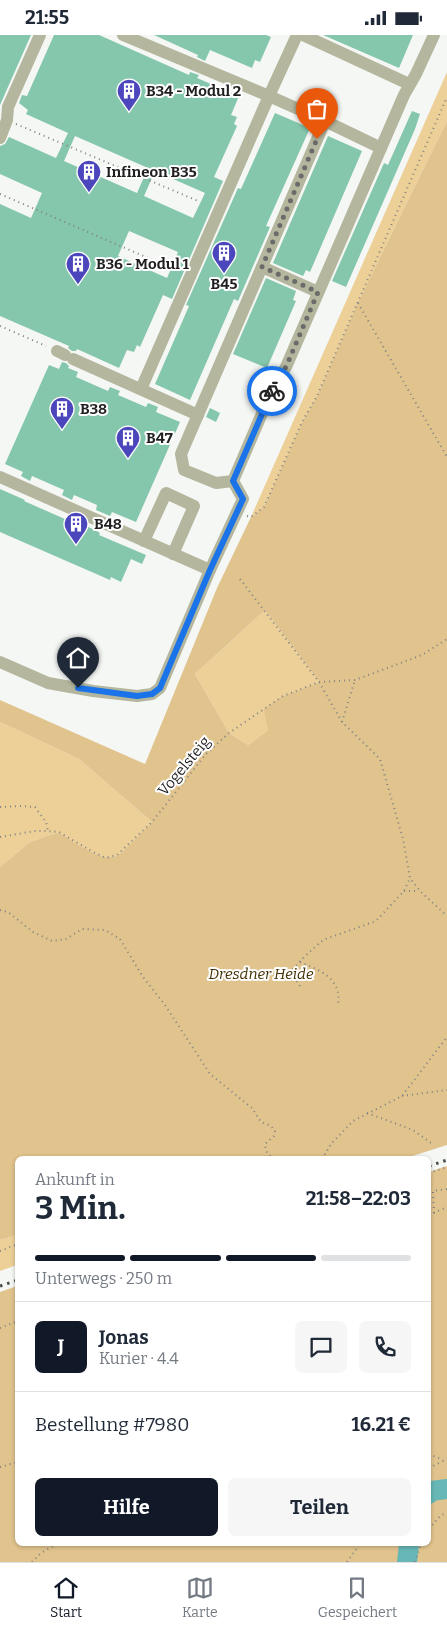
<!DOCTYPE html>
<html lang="de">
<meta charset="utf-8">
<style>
body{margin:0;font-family:Bitter,serif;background:#f6f6f7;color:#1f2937;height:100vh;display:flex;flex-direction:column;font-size:19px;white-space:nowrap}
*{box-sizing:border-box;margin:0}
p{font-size:16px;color:#747a83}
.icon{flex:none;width:28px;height:28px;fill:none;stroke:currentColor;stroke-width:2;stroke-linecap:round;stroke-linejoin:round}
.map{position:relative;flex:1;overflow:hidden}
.panel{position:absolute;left:15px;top:1121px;width:416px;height:390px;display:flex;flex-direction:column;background:#fff;border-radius:8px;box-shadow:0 1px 4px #0004}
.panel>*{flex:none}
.pin{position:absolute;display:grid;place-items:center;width:42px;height:42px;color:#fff;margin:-51px -21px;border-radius:50% 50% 50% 0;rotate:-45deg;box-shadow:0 0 5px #0007}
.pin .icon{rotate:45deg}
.courier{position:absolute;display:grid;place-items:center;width:50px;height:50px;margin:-25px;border:4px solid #1a73e8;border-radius:50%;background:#fff;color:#222;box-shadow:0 1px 6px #0007}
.overview em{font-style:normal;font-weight:700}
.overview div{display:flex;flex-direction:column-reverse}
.overview{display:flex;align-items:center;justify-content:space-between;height:85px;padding:0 20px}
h1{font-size:32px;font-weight:700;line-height:38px}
.bar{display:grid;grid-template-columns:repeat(4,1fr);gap:8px 5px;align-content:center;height:60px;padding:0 20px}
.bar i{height:6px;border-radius:4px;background:#e0e1e3}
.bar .selected{background:#111827}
.bar p{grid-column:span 4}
.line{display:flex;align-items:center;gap:12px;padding:0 20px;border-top:1px solid #e0e1e3}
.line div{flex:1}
.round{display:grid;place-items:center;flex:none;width:52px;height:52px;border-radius:8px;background:#f6f6f7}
.primary-button{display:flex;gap:10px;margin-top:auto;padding:10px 20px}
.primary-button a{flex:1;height:58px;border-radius:8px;background:#111827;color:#fff;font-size:20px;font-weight:700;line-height:58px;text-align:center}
.primary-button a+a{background:#f6f6f7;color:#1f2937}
.status{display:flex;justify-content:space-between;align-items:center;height:35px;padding:0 25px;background:#fff;direction:ltr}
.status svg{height:14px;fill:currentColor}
.tab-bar{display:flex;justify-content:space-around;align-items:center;height:70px;border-top:1px solid #e0e1e3;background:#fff;font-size:14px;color:#747a83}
.tab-bar a{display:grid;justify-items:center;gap:2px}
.tab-bar .selected{color:#111827}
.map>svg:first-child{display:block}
.green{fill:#edcf98}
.forest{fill:#e1c38d;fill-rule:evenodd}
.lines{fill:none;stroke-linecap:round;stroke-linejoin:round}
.river{stroke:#67b7b6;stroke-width:20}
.building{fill:#84c7ac;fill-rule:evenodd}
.path{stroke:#818381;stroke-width:2;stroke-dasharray:1 4;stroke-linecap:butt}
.minor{stroke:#b4b69d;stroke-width:12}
.rail{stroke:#4a4b4a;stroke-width:3;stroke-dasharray:2.5 5;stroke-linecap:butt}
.done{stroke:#6a6b6a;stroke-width:5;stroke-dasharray:0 9}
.route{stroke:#1a73e8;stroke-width:6}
.labels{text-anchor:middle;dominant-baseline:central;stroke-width:4;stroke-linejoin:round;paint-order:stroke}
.poi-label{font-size:15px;font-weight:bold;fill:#1f201f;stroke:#fff;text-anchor:start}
.street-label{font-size:15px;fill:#1f201f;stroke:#fff}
.park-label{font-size:15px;font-style:italic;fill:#422f00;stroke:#fff}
</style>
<div class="status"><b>21:55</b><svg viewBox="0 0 49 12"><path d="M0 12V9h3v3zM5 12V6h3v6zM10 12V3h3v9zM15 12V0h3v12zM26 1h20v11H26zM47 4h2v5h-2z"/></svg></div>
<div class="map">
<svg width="447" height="1527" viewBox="0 0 447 1527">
<rect width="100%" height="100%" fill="#f5f7f4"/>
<!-- green -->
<g class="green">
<path d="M447,37V86L358,267L317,361L302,387L264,472L251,482Z"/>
<path d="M265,575L319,647L283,661L268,697L248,710L229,698L195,639Z"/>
<path d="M0,687L79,724L152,787C141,797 131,812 118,820C103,829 72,805 59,797L30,807L0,832Z"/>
<path d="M17,1200V1230L0,1236V1205Z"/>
</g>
<!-- forest -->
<g class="forest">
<path d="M447,86V1110L403,1124H18L17,1200L0,1205V832L30,807L59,797C72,805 103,829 118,820C129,813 142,796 152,787L79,724L0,687V665L145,729L217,553L251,482L264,472L302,387L317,361L358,267ZM265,575L319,647L283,661L264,674L268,696L248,710L229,698L195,639Z"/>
<path d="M447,1131V1527H0V1257L17,1251L18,1509H429V1137Z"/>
</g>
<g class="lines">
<!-- river -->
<g class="river">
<path d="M429,1459L431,1456L447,1454"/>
<path d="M407,1527L409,1509"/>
</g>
</g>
<!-- building -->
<g class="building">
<path d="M0,0H31L0,70Z"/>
<path d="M54,0H99L189,40L190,37L199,40L197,43L239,61L231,80L237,82L234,89L237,91L214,142L223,146L172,264L163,260L140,312L137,310L134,317L127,315L119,333L77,314L76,316H72L68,313L69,311L0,281V169L31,183L42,158L0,139V111L5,109L9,102L56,123L68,98L26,79L28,75L19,68L22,60L27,61ZM75,101L148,133L137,158L64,126ZM155,136L205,158L193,183L144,161ZM129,196L178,217L167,243L118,221Z"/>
<path d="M154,0H266L271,2L260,27L255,25L252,33L210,15L205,26L197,22L198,20Z"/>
<path d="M323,0H413L399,33Z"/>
<path d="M412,76L420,79L415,94L346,252L332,246L384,128L388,130Z"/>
<path d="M275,78L310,93L266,191L270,192L238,266L234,264L190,365L155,349L189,271L186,270L238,153L241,154Z"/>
<path d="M328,101L362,116L310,237L306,235L303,241L273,228Z"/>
<path d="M266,243L296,256L293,265L296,266L267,333L233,319Z"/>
<path d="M62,327L66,328L69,331L68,333L78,337L76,342L108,356L110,352L120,356L118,360L146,372L148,368L158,372L156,377L180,387L136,487L112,477L110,481L96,475L97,470L74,460L72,465L62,460L64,455L32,441L30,446L21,441L23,437L5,429L49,330L59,334Z"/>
<path d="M210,373L220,378L216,387L206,382Z"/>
<path d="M0,454L25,465L24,466L74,488V486L93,494L100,498L99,500L146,520L142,529L131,524L121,547L111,542L110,545L0,497Z"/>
</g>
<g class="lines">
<!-- path -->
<g class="path">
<path d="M16,89L198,166"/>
<path d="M0,159L169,232"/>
<path d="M358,268L447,422"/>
<path d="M0,291L46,311"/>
<path d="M247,481L251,482L264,472L302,387L317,361L447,62"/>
<path d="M240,544L319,647L342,687L380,724L403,804L410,843L420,856L447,881"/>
<path d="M342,687L355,645"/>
<path d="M0,772L21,771L35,772L46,787L48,796"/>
<path d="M0,802L35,796H48L59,797L93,817L106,823L117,820L152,787L206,719L229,698L283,661L319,647L355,645L422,620L447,604"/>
<path d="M404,856H419"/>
<path d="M0,875L8,877L33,897L52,906L66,904L82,894L105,895L120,904L143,942L165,970L210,1039L252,1073L261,1087L271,1091L275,1096L274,1101L265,1109L266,1116L273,1124"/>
<path d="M300,927C320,935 342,944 338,969"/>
<path d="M300,951L295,944L291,936L305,921L323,905L376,886L404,856L410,843"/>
<path d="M402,1061L447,1055"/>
<path d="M367,1078L413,1095L431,1108"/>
<path d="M322,1124L331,1109L353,1086L402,1061L447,1002"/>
<path d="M429,1138L447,1132"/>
<path d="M434,1178L433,1156L447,1154"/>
<path d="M429,1180L447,1172"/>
<path d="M0,1216L18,1209"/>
<path d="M0,1293L18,1286"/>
<path d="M429,1419L443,1425"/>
<path d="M0,1432L18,1427"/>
<path d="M429,1433L447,1424"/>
<path d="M429,1494L441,1480L447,1478"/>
<path d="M32,1527L41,1518L57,1509"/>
<path d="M347,1527L360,1509"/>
<path d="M415,1527L421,1509"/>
</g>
<!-- minor -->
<g class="minor">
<path d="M123,0L269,61L297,0"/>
<path d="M303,0L409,49"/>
<path d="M0,103L7,85L8,72L40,0"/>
<path d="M262,232L318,257"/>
<path d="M57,316L65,320"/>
<path d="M73,324L198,380"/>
<path d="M141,354L269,61L325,86"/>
<path d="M0,442L210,535"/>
<path d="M233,446L216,448L184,435L181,419L325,86L381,113"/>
<path d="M144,506L166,458L194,471L173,519"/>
<path d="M0,627L48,648L93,656L137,661L152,659L160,653L210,535L243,464L233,446L276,346L286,332L404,60L416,39L434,0"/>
</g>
<!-- rail -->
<g class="rail">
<path d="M429,1131L447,1125"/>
<path d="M0,1251L18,1245"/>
</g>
</g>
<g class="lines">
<!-- done -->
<path class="done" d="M272,356L276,346L286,332L318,257L262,232L317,104"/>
<!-- route -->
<path class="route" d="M78,653L137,661L152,659L160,653L210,535L243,464L233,446L272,356"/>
</g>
<!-- icons -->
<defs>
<symbol id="building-pin" viewBox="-11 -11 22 30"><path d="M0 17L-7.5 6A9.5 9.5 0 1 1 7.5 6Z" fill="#4c46bc" stroke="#fff"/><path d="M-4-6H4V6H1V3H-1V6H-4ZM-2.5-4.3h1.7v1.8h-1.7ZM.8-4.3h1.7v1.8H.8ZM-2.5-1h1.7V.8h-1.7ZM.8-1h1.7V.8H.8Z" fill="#fff"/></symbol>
</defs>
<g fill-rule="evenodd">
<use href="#building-pin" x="115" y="42" width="28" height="38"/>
<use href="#building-pin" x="75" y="123" width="28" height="38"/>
<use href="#building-pin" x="210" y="204" width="28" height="38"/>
<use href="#building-pin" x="64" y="215" width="28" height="38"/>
<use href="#building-pin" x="48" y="360" width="28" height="38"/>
<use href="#building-pin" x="114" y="389" width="28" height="38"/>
<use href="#building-pin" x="62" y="475" width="28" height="38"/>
</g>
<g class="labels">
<!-- poi labels -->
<g class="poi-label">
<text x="146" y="56">B34 - Modul 2</text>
<text x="106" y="137">Infineon B35</text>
<text x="96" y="229">B36 - Modul 1</text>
<text x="224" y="249" text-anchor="middle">B45</text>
<text x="80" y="374">B38</text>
<text x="146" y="403">B47</text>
<text x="94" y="489">B48</text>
</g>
<!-- street labels -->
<g class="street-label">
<text transform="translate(184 731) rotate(-50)">Vogelsteig</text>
</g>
<!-- park labels -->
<g class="park-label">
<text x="261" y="939">Dresdner Heide</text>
</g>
</g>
</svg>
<div class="pin" style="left:317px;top:104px;background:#ea580c"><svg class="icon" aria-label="bag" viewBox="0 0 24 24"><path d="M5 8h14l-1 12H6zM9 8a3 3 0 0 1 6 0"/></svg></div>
<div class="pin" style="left:78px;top:653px;background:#1f2937"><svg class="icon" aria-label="home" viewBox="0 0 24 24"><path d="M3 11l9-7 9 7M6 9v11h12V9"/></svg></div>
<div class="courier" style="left:272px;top:356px"><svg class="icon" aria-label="bike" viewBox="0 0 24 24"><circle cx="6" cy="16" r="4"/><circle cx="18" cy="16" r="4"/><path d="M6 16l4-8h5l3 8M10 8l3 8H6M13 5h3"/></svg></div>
<section class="panel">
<div class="overview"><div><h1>3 Min.</h1><p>Ankunft in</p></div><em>21:58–22:03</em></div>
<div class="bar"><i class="selected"></i><i class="selected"></i><i class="selected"></i><i></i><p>Unterwegs · 250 m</p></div>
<div class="line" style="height:90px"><b class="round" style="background:#111827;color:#fff">J</b><div><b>Jonas</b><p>Kurier · 4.4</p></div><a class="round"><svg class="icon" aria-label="chat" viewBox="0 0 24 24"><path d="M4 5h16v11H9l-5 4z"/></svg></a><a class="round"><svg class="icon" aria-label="phone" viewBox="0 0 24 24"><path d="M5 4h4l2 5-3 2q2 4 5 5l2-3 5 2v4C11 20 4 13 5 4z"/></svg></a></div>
<div class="line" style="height:65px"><div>Bestellung #7980</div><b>16.21 €</b></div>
<div class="primary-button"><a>Hilfe</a><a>Teilen</a></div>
</section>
</div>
<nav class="tab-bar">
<a class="selected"><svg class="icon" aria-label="home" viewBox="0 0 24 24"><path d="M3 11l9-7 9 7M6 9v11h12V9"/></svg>Start</a>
<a><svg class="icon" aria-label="map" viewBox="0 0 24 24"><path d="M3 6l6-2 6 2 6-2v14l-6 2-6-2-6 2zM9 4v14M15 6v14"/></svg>Karte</a>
<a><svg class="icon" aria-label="saved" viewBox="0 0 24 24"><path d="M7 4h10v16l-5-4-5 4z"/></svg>Gespeichert</a>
</nav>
